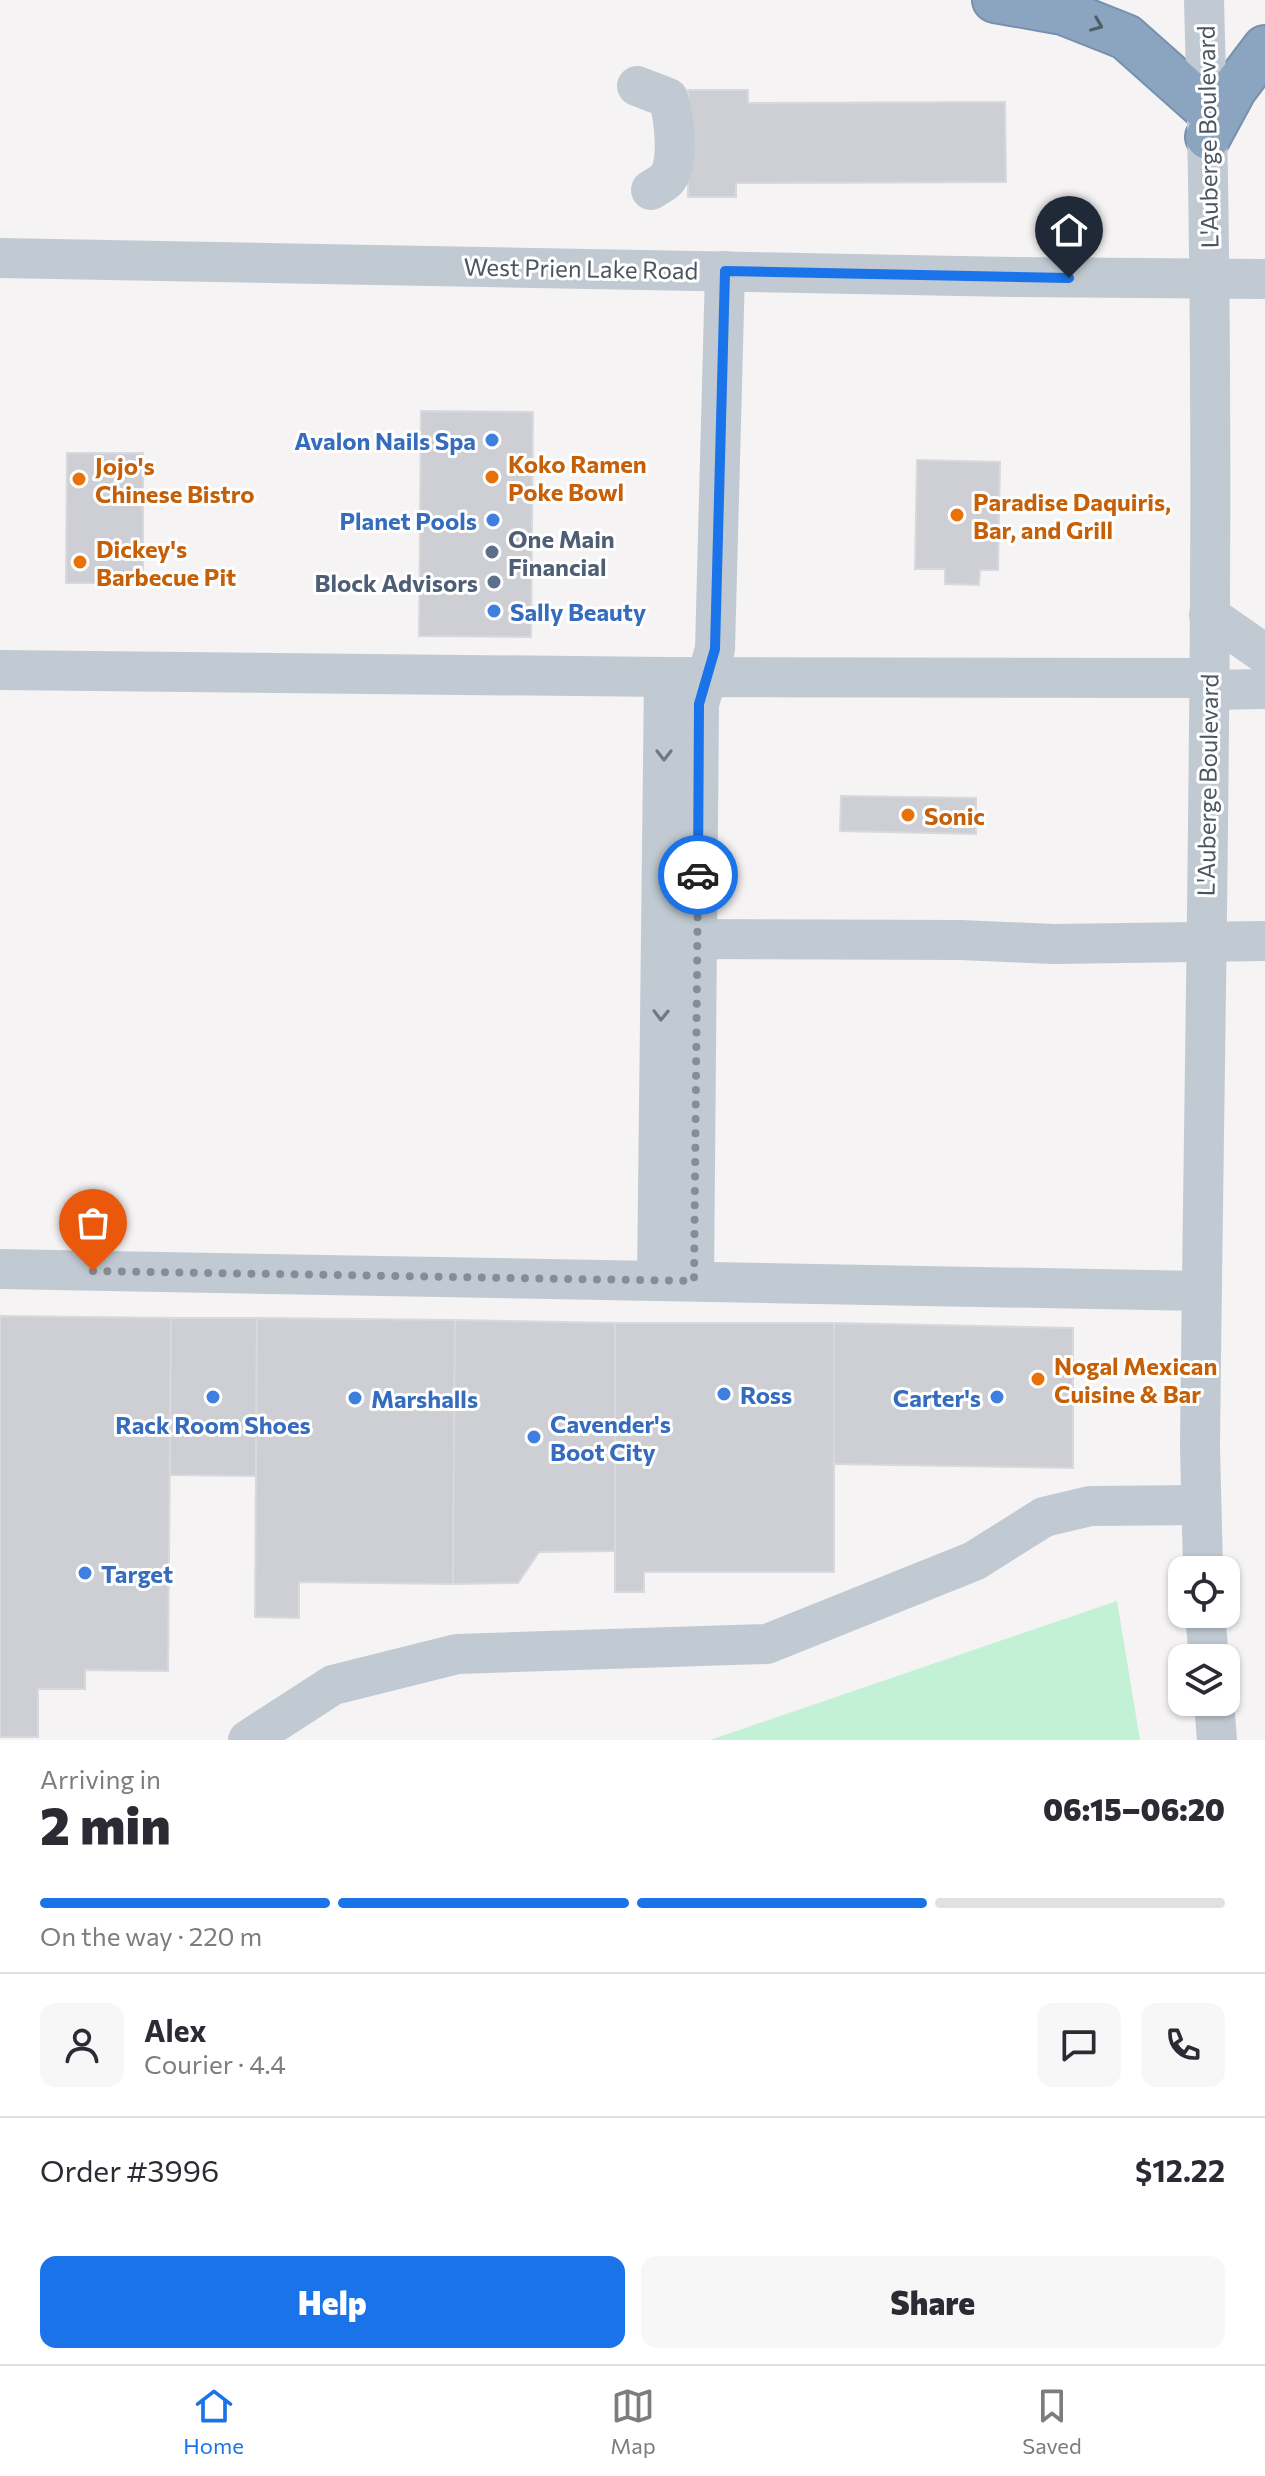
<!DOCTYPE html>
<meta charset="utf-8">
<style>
body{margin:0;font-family:Commissioner,sans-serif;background:#f7f7f7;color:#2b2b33;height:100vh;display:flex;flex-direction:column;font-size:30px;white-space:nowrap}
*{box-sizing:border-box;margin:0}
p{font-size:26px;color:#7c7c81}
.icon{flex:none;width:44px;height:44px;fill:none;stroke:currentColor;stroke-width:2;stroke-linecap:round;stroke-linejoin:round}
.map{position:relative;height:1740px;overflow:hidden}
.side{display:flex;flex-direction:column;background:#fff;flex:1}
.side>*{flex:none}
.tools{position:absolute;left:1168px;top:1556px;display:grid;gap:16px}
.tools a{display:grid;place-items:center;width:72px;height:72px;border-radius:16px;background:#fff;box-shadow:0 2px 6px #0004;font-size:40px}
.pin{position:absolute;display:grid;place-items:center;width:68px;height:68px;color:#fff;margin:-82px -34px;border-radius:50% 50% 50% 0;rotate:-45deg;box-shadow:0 0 8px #0007}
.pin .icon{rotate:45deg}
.courier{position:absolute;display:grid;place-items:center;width:80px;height:80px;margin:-40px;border:6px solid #1a73e8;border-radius:50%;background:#fff;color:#222;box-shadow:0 2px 10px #0007}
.headline em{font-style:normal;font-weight:800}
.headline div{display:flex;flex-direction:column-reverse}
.headline{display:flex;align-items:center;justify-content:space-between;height:136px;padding:0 40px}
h1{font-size:52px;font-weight:800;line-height:60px}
.bar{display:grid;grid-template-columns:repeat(4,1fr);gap:12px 8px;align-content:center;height:96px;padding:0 40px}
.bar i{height:10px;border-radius:6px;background:#e1e1e2}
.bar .current{background:#1a73e8}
.bar p{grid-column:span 4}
.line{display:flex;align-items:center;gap:20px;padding:0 40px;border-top:2px solid #e1e1e2}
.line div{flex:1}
.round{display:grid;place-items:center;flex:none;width:84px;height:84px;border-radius:16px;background:#f7f7f7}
.primary-button{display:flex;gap:16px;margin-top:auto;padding:16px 40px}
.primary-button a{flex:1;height:92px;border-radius:16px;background:#1a73e8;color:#fff;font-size:32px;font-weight:800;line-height:92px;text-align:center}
.primary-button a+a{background:#f7f7f7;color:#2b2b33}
.tab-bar{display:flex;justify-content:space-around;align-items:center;height:112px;border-top:2px solid #e1e1e2;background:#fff;font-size:22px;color:#7c7c81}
.tab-bar a{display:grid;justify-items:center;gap:4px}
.tab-bar .current{color:#1a73e8}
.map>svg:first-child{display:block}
.green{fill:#c3f1d5}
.building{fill:#cdcfd5;stroke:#d7d9de;stroke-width:2}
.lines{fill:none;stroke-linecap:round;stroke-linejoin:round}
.highway-casing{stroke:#7690ad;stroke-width:48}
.minor{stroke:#c1cad2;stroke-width:40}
.highway{stroke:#8ba5c1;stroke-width:44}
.oneway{stroke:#505e6b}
.oneway2{stroke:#6e7983}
.done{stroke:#868d94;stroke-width:8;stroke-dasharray:0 14.4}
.route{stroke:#1a73e8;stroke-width:10}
.shop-dot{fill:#3f7fe0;stroke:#fff;stroke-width:3}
.food-dot{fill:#e8710a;stroke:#fff;stroke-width:3}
.service-dot{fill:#5c6f8a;stroke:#fff;stroke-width:3}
.labels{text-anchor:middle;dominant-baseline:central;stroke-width:6;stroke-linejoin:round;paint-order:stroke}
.street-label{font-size:24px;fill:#4a5661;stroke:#fff}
.shop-label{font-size:24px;font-weight:bold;fill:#366cbe;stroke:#fff;text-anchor:start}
.food-label{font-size:24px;font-weight:bold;fill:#c56008;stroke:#fff;text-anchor:start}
.service-label{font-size:24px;font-weight:bold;fill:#4e5e75;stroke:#fff;text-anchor:start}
</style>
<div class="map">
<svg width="1265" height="1740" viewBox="0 0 1265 1740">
<rect width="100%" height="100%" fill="#f5f3f3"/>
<!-- green -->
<path class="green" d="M1117,1601L1140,1740H710Z"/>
<!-- building -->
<g class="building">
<path d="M688,90H748V103L1005,102L1006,182L736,183V197H688Z"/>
<path d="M421,411L533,412L531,637L419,636Z"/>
<path d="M67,453H143V583H66Z"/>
<path d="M917,460L1000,462L998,570H980L979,585L945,584V569H915Z"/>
<path d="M841,796L976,798V834L840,831Z"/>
<path d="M0,1316L171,1318L168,1671L85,1670V1689H38V1737H0Z"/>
<path d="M171,1318H257L256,1476L170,1475Z"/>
<path d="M257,1318L455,1320L453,1584L299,1582V1618L255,1617Z"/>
<path d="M455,1320L615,1323V1551L539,1552L518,1583L453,1584Z"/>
<path d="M615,1323H834V1572H644V1592H615Z"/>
<path d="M834,1323L1073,1328V1468L834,1464Z"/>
</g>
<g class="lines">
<defs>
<g id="highway">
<path d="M995,0L1063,12L1126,37L1207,109"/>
<path d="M1208,137L1234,89L1265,48"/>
</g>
</defs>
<!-- highway casing -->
<use href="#highway" class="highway-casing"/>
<!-- minor -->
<g class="minor">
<path d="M637,86L668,98C674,117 680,161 667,179C664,183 655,187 651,190"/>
<path d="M0,258L1013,277L1265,279"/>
<path d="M1209,615L1265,654"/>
<path d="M0,670L664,677L1208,678"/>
<path d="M1208,690L1265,689"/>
<path d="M670,939L960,940L1054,944L1265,941"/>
<path d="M0,1269L1201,1291"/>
<path d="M657,1280L664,677"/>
<path d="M694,1281L699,704L715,649L725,271"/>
<path d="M1203,1570L1200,1447C1205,965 1218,482 1204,0"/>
<path d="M1205,1614L1209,1658"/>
<path d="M1214,1702L1217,1740"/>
<path d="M248,1740L333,1685L457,1654L767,1644L974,1561L1044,1517L1090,1506L1201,1505"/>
</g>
<!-- highway -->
<use href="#highway" class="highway"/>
</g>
<!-- one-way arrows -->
<defs><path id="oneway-chevron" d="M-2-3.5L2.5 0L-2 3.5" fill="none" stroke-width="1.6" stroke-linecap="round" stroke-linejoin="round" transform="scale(2)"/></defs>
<use class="oneway" href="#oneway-chevron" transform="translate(1097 25) rotate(22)"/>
<g class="oneway2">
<use href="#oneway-chevron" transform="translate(664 755) rotate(90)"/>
<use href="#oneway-chevron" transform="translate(661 1015) rotate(91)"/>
</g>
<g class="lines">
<!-- done -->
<path class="done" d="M93,1271L694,1281L698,875"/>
<!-- route -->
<path class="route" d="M698,875L699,704L715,649L725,271L1069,278"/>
</g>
<!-- markers -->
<g class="shop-dot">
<circle cx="492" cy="440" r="8"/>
<circle cx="493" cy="520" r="8"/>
<circle cx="494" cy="611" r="8"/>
<circle cx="724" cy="1394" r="8"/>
<circle cx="213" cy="1397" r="8"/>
<circle cx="997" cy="1397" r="8"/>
<circle cx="355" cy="1398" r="8"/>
<circle cx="534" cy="1437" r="8"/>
<circle cx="85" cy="1573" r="8"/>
</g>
<g class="food-dot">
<circle cx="492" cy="477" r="8"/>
<circle cx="79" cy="479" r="8"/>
<circle cx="957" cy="515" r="8"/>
<circle cx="80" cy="562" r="8"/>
<circle cx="908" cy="815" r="8"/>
<circle cx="1038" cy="1379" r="8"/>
</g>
<g class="service-dot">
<circle cx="492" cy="552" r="8"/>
<circle cx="494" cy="582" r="8"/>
</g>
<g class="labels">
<!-- street labels -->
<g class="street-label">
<text transform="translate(1207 137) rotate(-91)">L'Auberge Boulevard</text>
<text transform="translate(581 268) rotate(1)">West Prien Lake Road</text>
<text transform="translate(1207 785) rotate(-89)">L'Auberge Boulevard</text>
</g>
<!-- shop labels -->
<g class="shop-label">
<text x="476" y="440" text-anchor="end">Avalon Nails Spa</text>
<text x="477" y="520" text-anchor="end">Planet Pools</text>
<text x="510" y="611">Sally Beauty</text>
<text x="740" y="1394">Ross</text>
<text x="981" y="1397" text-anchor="end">Carter's</text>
<text x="371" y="1398">Marshalls</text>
<text x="550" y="1423">Cavender's<tspan x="550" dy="28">Boot City</tspan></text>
<text x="213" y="1424" text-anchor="middle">Rack Room Shoes</text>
<text x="101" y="1573">Target</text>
</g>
<!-- food labels -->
<g class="food-label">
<text x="508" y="463">Koko Ramen<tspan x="508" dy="28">Poke Bowl</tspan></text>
<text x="95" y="465">Jojo's<tspan x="95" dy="28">Chinese Bistro</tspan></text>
<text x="973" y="501">Paradise Daquiris,<tspan x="973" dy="28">Bar, and Grill</tspan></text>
<text x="96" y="548">Dickey's<tspan x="96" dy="28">Barbecue Pit</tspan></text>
<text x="924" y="815">Sonic</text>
<text x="1054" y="1365">Nogal Mexican<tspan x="1054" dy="28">Cuisine &amp; Bar</tspan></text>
</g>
<!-- service labels -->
<g class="service-label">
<text x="508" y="538">One Main<tspan x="508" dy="28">Financial</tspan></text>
<text x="478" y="582" text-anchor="end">Block Advisors</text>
</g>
</g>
</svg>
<div class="tools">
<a><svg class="icon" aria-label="locate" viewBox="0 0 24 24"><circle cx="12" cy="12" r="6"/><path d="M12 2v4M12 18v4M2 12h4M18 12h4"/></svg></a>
<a><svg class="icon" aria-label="layers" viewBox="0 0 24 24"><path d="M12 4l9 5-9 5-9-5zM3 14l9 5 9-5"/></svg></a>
</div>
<div class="pin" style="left:93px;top:1271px;background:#ea580c"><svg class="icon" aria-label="bag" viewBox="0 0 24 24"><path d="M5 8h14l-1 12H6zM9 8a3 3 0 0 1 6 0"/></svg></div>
<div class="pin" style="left:1069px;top:278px;background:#1f2937"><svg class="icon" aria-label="home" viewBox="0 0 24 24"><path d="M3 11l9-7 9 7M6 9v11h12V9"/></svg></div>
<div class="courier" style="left:698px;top:875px"><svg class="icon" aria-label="car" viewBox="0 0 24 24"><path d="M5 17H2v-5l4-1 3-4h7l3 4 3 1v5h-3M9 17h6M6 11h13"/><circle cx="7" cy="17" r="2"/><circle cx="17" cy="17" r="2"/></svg></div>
</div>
<section class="side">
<div class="headline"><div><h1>2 min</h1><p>Arriving in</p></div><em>06:15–06:20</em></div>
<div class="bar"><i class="current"></i><i class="current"></i><i class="current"></i><i></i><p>On the way · 220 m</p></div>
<div class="line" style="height:144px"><a class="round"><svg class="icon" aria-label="person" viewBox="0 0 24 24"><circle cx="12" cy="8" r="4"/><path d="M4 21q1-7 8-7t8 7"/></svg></a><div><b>Alex</b><p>Courier · 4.4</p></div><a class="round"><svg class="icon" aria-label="chat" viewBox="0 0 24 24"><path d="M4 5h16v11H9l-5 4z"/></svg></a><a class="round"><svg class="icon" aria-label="phone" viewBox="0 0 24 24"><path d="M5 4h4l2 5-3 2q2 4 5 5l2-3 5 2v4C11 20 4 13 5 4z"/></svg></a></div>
<div class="line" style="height:104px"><div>Order #3996</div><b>$12.22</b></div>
<div class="primary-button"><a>Help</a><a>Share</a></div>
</section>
<nav class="tab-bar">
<a class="current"><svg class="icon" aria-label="home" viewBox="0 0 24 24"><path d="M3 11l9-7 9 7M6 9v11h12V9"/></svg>Home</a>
<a><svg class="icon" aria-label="map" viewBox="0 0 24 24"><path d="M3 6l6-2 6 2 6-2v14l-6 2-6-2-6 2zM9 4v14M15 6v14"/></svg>Map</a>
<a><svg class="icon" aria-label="saved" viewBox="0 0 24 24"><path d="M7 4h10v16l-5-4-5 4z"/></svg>Saved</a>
</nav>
